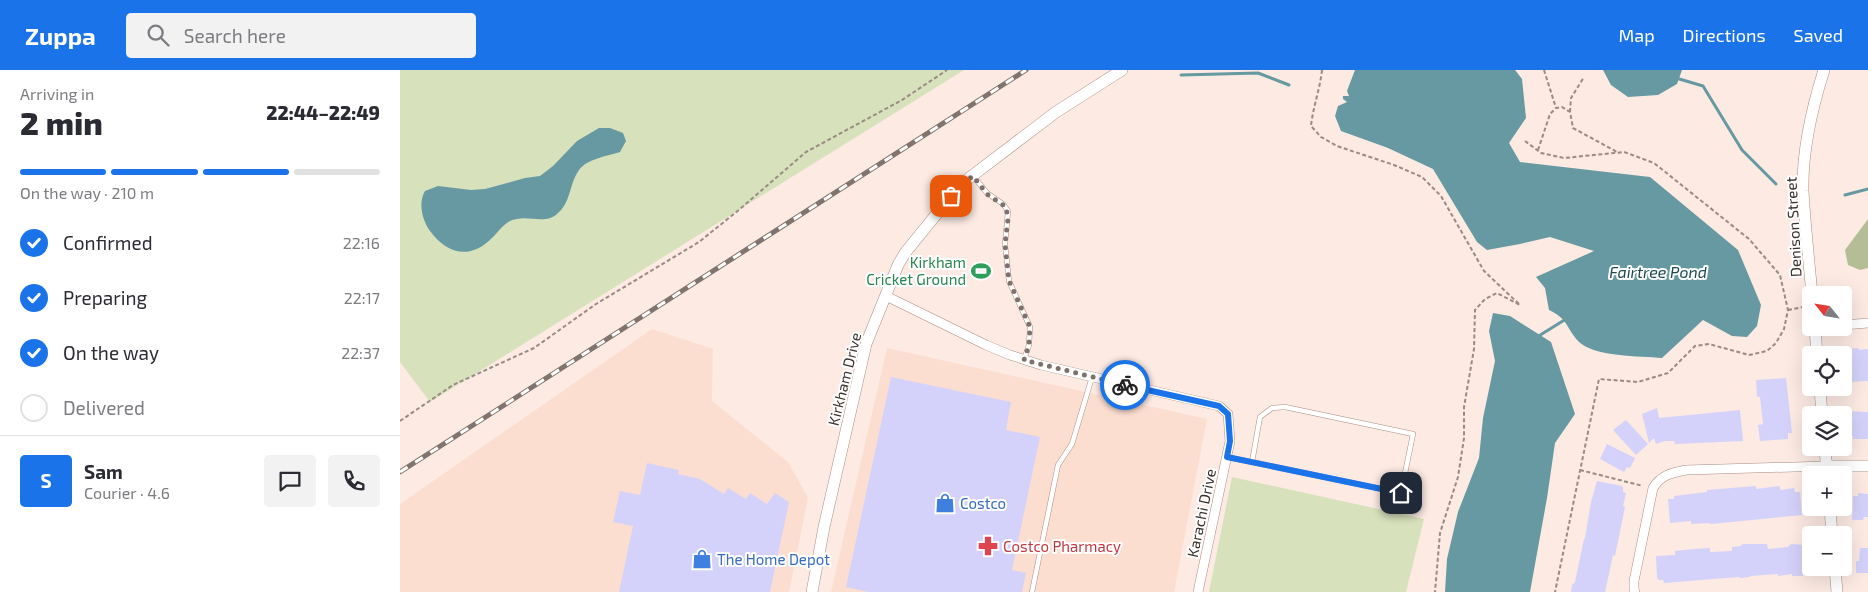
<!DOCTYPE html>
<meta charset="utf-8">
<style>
body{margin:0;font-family:"Exo 2",sans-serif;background:#f2f2f3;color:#2b2b33;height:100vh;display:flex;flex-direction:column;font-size:19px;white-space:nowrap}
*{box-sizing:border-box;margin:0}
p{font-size:16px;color:#7c7c81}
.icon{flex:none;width:28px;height:28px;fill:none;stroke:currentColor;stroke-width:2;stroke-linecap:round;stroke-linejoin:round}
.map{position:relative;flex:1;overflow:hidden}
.side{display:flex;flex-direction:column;background:#fff;width:400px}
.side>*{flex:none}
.needle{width:32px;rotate:300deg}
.fabs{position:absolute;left:1402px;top:216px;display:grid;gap:10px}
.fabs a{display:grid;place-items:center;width:50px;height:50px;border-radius:5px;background:#fff;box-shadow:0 5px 20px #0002;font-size:25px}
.pin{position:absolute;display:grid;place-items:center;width:42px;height:42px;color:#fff;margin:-21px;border-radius:10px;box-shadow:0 2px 8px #0006}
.courier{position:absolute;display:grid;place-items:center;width:50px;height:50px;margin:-25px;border:4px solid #1a73e8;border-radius:50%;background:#fff;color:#222;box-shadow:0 1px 6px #0007}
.summary em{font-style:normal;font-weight:800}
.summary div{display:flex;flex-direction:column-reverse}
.summary{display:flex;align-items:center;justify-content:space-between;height:85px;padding:0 20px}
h1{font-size:32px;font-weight:800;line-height:38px}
.bar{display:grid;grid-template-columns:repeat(4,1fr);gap:8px 5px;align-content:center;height:60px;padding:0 20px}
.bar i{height:6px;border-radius:4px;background:#e1e1e2}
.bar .current{background:#1a73e8}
.bar p{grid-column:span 4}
.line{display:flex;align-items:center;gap:12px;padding:0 20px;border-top:1px solid #e1e1e2}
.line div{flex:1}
.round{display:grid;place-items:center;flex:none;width:52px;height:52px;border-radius:5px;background:#f2f2f3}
ol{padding:0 20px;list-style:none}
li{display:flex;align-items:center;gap:15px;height:55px}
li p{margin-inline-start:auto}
li .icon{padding:5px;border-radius:50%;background:#1a73e8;color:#fff;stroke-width:4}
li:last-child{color:#7c7c81}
li i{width:28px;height:28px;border:2px solid #e1e1e2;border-radius:50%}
header{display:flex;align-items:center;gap:30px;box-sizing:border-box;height:70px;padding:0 25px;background:#1a73e8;color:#fff}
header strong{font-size:24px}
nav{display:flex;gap:28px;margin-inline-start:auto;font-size:18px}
.search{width:350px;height:45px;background:#f2f2f3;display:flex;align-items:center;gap:12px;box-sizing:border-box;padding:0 18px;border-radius:5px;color:#7c7c81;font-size:19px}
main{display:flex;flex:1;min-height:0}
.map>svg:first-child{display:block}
.built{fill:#fcded1}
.green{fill:#d7e1bb}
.forest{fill:#b4bd95}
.water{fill:#6699a2}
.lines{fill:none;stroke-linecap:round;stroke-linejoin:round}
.stream{stroke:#6699a2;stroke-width:3}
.building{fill:#d4d2fa}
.lane-casing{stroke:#a88d82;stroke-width:5.5}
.street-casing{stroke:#a88d82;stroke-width:10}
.secondary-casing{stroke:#a88d82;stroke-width:12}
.path{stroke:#998a84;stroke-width:2;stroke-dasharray:4 2.5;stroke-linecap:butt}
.lane{stroke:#fff;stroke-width:4.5}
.street{stroke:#fff;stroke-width:9}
.secondary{stroke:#fff;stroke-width:11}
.rail-casing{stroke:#81736d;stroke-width:5}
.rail{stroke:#fff;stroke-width:3;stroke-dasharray:9;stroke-linecap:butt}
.done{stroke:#7e706b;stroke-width:5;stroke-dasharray:0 9}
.route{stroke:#1a73e8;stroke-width:6}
.labels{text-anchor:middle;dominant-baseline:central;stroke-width:4;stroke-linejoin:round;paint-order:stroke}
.street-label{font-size:15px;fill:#3a2f2a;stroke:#fff}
.leisure-label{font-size:15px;fill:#27864d;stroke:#fff;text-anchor:end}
.shop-label{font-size:15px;fill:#366cbe;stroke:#fff;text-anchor:start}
.health-label{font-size:15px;fill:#be3a42;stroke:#fff;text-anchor:start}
.water-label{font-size:16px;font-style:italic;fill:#1c4b52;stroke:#fff}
</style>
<header>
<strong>Zuppa</strong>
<div class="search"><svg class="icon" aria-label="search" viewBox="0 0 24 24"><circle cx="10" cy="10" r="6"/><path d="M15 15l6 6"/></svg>Search here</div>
<nav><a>Map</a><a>Directions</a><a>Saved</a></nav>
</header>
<main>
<section class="side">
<div class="summary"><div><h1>2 min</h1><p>Arriving in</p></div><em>22:44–22:49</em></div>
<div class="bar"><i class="current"></i><i class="current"></i><i class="current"></i><i></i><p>On the way · 210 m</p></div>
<ol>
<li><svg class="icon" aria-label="check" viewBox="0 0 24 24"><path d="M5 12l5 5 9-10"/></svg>Confirmed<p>22:16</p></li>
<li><svg class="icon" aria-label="check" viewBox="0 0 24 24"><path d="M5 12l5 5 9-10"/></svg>Preparing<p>22:17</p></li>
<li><svg class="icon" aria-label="check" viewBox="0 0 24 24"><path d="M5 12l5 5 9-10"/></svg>On the way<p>22:37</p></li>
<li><i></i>Delivered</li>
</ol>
<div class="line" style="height:90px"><b class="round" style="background:#1a73e8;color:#fff">S</b><div><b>Sam</b><p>Courier · 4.6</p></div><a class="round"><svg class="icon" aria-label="chat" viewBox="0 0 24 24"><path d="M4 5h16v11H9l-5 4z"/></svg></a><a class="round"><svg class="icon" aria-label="phone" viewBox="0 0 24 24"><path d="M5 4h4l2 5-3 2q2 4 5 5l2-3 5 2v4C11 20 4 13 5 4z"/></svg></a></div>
</section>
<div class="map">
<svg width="1468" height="522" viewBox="0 0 1468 522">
<rect width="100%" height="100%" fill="#fceae3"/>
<!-- built -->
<g class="built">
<path d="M252,259L313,279L312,331L388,392L408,428L389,522H0V434Z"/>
<path d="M487,278L807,349L774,522H431Z"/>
</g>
<!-- green -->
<g class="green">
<path d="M0,0H564L30,332L0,292Z"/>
<path d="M832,407L1024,449L1006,522H809Z"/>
</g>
<!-- forest -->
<path class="forest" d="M1468,149V198L1460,200L1448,195L1445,180Z"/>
<!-- water -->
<g class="water">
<path d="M955,0H1115L1122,9L1126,48L1109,73L1120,92L1250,107L1338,180L1361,235L1357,256L1347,267L1332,266L1303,250L1262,288C1241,286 1193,287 1178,271C1165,256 1169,250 1149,240L1145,218L1136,207L1194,181L1150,167L1120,174L1087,180L1077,172L1033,99L988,78L941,61L935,46L938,36L947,32L943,29V26H949L947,21Z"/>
<path d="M1203,0H1282L1277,14L1258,25L1228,27L1211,15Z"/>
<path d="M199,58H210L223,63L226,71L220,82C207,86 187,89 179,100C169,114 171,133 157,144C146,154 130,146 117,149C106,150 100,160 93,167C71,190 48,185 30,161C22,150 18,133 25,121L38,116L71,120L85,119L125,108L140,106L153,96L177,71Z"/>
<path d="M1093,243L1110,246L1151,272L1175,344L1155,373L1147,428L1130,522H1045L1047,489L1058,442L1079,388L1083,348L1095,291L1089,261Z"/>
</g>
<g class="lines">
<!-- stream -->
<g class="stream">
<path d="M781,5L858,3L889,15"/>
<path d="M1276,8L1303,16L1342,80L1376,114"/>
<path d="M1445,125L1468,119"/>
<path d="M1137,267L1166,249"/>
</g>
</g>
<!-- building -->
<g class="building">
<path d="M1458,278L1459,280L1468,279V311L1446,312L1443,284L1448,283V279Z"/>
<path d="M491,307L611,332L606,360L640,367L612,500L626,503L622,522H468L446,517Z"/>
<path d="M1386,308L1392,363H1388V369L1360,371L1358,355L1363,354L1360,327H1357L1356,310Z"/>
<path d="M1257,338L1259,348L1340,340L1343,371L1275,374L1274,371H1265L1256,374L1254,368L1249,373L1242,344Z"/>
<path d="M1448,341L1468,342V369H1453V366H1447Z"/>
<path d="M1226,350L1248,374L1236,385L1213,360Z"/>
<path d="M1207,374L1235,388L1230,398L1227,397L1224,402L1200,389Z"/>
<path d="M247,393L279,400L278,404L300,409L324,424L328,418L346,429L350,423L367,434L375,423L389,432L370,522H219L233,456L213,452L220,421L240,425Z"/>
<path d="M1197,411L1222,416L1223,418V422L1226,423L1223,436L1225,437L1215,486L1213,485L1205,522H1171L1172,515L1175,512L1184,469L1185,468L1191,432Z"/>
<path d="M1356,416V419L1380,416V420L1394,418L1395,422H1400L1402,445L1311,454L1309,453L1291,454V451L1270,453L1268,429H1274V426L1307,422V420Z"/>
<path d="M1458,423L1468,424V447H1464L1463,450H1452L1453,426H1458Z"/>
<path d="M1342,474H1367L1368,479L1388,477L1391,474L1406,475L1408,503L1403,504V506H1392V504L1378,506V504L1350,506V507L1340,508L1339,507L1264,513L1263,510H1259L1257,508L1256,486L1275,485V481L1294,479L1310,478V482L1332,481V477L1341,476Z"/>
<path d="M1460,478H1468V503H1456V491H1459Z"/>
</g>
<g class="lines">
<defs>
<g id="lane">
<path d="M574,107L587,123L603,134L608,141L605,174L609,211L630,257L629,275L624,290"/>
<path d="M827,387L1001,423L1013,364L885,337L872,338L860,347L852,392"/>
<path d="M632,522L658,395L672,374L692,307"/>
</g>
<g id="street">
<path d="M486,226L586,275L610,285L641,295L819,336L828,344L830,371L798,522"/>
<path d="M1444,255L1468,253"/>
<path d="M1235,522L1234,519V511L1253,418C1261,405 1271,403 1286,400L1427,396"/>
</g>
<g id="secondary">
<path d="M1412,225C1409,191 1405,156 1403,121C1402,81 1412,38 1424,0"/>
<path d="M1415,258L1417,285"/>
<path d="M1420,318L1422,345"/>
<path d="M1425,378L1427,405"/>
<path d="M1427,396H1468"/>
<path d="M1430,438L1432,465"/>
<path d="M1435,498L1437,522"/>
<path d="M412,522L424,457L466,274L498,195L505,183L560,115L656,42L722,0"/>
</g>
</defs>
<!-- lane casing -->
<use href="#lane" class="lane-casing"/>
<!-- street casing -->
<use href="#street" class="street-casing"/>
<!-- secondary casing -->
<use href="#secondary" class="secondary-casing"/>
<!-- path -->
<g class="path">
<path d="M922,0C920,19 913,37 911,56L921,67L937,76L994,95L1022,107L1041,126L1084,201L1120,235L1097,223L1085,229L1075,240L1074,279L1064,337V368L1058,407L1040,463L1035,522"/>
<path d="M1144,0L1156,38"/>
<path d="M1170,42L1171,28L1184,7"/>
<path d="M1125,71L1141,83L1164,88L1224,82L1254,93L1349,169L1380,205L1388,240L1384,259L1376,273L1367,281L1349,285L1309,274L1295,276L1268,303L1238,312L1199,309L1155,522"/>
<path d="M1138,80L1150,44L1156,38L1162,37L1170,42L1173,58L1219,83"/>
<path d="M1388,240L1408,236"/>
<path d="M0,351L53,315L134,278L196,234L299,172L340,139L406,82L502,30L547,0"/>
<path d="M1180,400L1243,416"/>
</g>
<!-- lane -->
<use href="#lane" class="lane"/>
<!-- street -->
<use href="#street" class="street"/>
<!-- secondary -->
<use href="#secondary" class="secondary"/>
<defs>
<path id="rail" d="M0,402L626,0"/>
</defs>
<!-- rail casing -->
<use href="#rail" class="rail-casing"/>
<!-- rail -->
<use href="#rail" class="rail"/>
</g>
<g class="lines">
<!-- done -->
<path class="done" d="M551,126L560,115L573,106L587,124L606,137L608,149L605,174L609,211L630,257L629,275L624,290L725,315"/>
<!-- route -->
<path class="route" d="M725,315L819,336L828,344L830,371L827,387L1001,423"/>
</g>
<!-- icons -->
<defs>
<symbol id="stadium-bare" viewBox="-9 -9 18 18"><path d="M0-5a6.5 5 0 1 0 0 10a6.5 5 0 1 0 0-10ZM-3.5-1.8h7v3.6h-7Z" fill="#2e9e5b" stroke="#fff" stroke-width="2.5" paint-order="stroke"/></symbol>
<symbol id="shop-bare" viewBox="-9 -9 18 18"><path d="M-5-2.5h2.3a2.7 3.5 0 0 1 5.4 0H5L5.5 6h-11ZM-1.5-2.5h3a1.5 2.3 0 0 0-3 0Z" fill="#3f7fe0" stroke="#fff" stroke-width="2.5" paint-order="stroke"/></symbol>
<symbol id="pharmacy-bare" viewBox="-9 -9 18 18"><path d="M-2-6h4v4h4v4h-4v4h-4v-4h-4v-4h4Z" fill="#e0444e" stroke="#fff" stroke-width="2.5" paint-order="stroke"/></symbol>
</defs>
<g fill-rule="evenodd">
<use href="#stadium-bare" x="567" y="187" width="28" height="28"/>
<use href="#shop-bare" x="531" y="419" width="28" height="28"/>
<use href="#pharmacy-bare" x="574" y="462" width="28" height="28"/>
<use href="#shop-bare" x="288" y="475" width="28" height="28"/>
</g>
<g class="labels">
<!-- street labels -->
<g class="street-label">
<text transform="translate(1393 157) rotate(-93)">Denison Street</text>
<text transform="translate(444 309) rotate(-76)">Kirkham Drive</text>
<text transform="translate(801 443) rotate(-78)">Karachi Drive</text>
</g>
<!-- leisure labels -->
<g class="leisure-label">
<text x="566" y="192">Kirkham<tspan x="566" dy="17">Cricket Ground</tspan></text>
</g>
<!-- shop labels -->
<g class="shop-label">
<text x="560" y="433">Costco</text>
<text x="317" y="489">The Home Depot</text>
</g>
<!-- health labels -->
<g class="health-label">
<text x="603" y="476">Costco Pharmacy</text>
</g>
<!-- water labels -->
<g class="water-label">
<text x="1258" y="201">Fairtree Pond</text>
</g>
</g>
</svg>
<div class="fabs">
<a><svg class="needle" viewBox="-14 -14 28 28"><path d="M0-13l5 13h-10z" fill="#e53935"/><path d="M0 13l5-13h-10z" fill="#7c7c81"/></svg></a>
<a><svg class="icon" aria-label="locate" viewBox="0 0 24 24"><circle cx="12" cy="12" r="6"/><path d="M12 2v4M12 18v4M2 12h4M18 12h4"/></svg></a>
<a><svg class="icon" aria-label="layers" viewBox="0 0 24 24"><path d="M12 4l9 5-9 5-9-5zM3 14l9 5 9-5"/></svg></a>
<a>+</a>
<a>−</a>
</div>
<div class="pin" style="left:551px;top:126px;background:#ea580c"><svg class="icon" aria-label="bag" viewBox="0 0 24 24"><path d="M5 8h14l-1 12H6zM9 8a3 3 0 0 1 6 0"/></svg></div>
<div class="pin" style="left:1001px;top:423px;background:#1f2937"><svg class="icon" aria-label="home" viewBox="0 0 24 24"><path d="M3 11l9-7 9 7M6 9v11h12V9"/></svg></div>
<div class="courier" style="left:725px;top:315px"><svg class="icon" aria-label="bike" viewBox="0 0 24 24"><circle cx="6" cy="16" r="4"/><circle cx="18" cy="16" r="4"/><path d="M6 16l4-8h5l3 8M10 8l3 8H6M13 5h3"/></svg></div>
</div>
</main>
